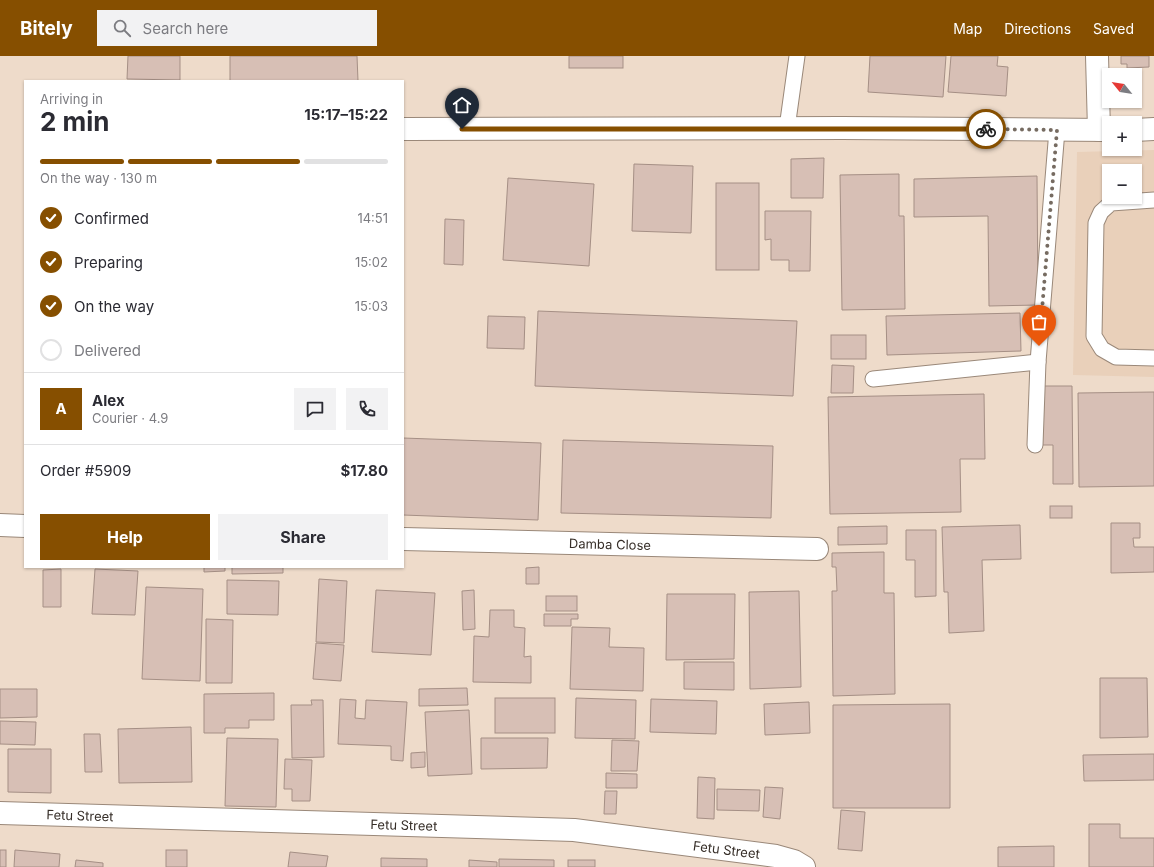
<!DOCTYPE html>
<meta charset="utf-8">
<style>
body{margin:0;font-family:Inter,sans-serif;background:#f2f2f3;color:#2b2b33;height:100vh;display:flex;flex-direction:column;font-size:15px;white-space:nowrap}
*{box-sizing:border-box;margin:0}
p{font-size:13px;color:#7c7c81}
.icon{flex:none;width:22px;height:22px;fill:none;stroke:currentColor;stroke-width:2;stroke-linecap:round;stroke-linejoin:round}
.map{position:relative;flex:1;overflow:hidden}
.details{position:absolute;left:24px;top:24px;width:380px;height:488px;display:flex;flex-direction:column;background:#fff;border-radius:0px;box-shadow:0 1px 3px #0004}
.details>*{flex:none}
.needle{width:26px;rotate:300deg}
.fabs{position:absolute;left:1102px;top:12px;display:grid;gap:8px}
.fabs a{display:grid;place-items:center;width:40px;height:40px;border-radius:0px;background:#fff;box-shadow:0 1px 3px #0004;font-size:20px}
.pin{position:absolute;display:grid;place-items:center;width:34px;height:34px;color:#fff;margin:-41px -17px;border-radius:50% 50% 50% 0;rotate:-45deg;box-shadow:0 0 4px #0007}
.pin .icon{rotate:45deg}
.courier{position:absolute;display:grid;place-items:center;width:40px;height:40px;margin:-20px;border:3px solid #864f00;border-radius:50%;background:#fff;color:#222;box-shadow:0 1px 5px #0007}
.head em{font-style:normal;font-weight:700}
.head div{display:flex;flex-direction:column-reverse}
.head{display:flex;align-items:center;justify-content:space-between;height:68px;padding:0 16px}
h1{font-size:26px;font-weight:700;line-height:30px}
.bar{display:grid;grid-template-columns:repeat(4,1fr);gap:6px 4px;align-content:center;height:48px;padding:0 16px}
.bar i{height:5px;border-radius:3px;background:#e1e1e2}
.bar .current{background:#864f00}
.bar p{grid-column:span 4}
.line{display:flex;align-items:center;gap:10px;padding:0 16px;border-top:1px solid #e1e1e2}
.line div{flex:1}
.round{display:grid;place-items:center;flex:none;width:42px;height:42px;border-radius:0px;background:#f2f2f3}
ol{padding:0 16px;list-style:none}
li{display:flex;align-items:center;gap:12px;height:44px}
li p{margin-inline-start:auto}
li .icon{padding:4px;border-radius:50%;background:#864f00;color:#fff;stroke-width:4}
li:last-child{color:#7c7c81}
li i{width:22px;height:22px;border:2px solid #e1e1e2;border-radius:50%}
.cta{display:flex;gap:8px;margin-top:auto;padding:8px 16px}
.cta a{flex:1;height:46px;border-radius:0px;background:#864f00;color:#fff;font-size:16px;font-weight:700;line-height:46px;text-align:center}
.cta a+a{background:#f2f2f3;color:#2b2b33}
header{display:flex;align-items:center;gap:24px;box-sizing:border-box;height:56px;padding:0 20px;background:#864f00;color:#fff}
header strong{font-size:19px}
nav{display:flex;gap:22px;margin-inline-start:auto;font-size:14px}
.search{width:280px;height:36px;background:#f2f2f3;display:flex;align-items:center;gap:10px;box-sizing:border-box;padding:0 14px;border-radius:0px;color:#7c7c81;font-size:15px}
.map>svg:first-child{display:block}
.built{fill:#e9d0ba;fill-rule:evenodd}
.building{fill:#d7bfb5;stroke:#a58f85}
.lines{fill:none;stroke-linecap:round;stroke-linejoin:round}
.service-casing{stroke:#9a8879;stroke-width:17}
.minor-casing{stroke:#9a8879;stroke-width:24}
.service{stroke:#fff;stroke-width:15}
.minor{stroke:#fff;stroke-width:22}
.done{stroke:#766b61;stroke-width:4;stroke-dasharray:0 7.2}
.route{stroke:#864f00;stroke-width:5}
.labels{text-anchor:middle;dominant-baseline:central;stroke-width:3;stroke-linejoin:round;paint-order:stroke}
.street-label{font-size:13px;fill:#362e28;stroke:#fff}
</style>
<header>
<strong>Bitely</strong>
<div class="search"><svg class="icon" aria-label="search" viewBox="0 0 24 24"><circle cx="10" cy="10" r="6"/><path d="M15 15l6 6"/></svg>Search here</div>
<nav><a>Map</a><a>Directions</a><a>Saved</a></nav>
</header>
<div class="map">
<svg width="1154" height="811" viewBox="0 0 1154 811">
<rect width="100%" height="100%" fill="#eedbca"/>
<!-- built -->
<path class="built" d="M1154,94V321L1073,319L1077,96ZM1109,115H1135V141H1109Z"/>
<!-- building -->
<g class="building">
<path d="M128,0H180V24L127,23Z"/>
<path d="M230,0H357L358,25H230Z"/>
<rect x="569" y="0" width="54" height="12"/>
<path d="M870,0H946L943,41L868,36Z"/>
<path d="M951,0H998L997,10L1008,11L1006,40L948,36Z"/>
<path d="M1121,0H1149V11L1127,12V8H1121Z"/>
<path d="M824,102L823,142H791V103Z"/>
<path d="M634,108L693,110L691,177L632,175Z"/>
<path d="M899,118V160H904L905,253L842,254L840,119Z"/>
<path d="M1037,120L1038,249L989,250L988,160L914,161V123Z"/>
<path d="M508,122L594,128L589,210L503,204Z"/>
<rect x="716" y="127" width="43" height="87"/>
<path d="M765,155H811L810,215H789V204H771V183L765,184Z"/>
<path d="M445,163L464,164L463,209L444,208Z"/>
<path d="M538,255L797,265L793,340L535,330Z"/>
<path d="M1020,257L1021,295L887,299L886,260Z"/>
<path d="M488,260L525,261L524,293L487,292Z"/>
<rect x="831" y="279" width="35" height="24"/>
<path d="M832,309L854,310L853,337H831Z"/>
<path d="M1039,330H1072L1073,428H1053V389H1040Z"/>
<path d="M1154,336V430L1079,431L1078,337Z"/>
<path d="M984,338L985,403H960L961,456L830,458L828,341Z"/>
<path d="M403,382L541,387L538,464L403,459Z"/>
<path d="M563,384L773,390L771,462L561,457Z"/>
<rect x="1050" y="450" width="22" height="12"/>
<path d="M1111,467H1140V482H1133L1134,491H1154V516L1111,517Z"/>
<path d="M1020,469L1021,503L982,504L984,575L949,577L948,536H944L942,471Z"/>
<path d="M887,470V488L838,489V471Z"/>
<path d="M906,474H936V540L915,541V504H906Z"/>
<path d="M884,496V537H894L895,638L833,640L832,535H837L836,511H832V497Z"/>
<path d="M204,511H225V515L204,516Z"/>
<path d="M232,511H283V517L232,518Z"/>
<path d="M539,511V528H526V512Z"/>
<path d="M61,513V551H43V514Z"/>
<path d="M95,513L138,515L135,559L92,558Z"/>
<path d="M319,523L347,525L344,587L316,586Z"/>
<path d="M227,524L279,525L278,559L227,558Z"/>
<path d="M146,531L203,533L200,625L142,623Z"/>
<path d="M376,534L435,537L431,599L372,596Z"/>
<path d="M474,534L475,573L463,574L462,535Z"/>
<path d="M799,535L801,631L750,633L749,536Z"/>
<path d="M667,538H735L734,603L666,604Z"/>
<rect x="546" y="540" width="31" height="15"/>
<path d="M490,554H514V571L525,572L524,601L531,600V627L473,626L474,580L489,581Z"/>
<path d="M544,558H578V563H571V570H544Z"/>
<path d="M206,563L233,564L232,627H206Z"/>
<path d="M572,571L610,572L609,591L644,592L643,635L570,633Z"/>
<path d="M316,587L344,589L341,625L313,623Z"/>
<path d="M684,606H734V634L684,633Z"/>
<path d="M1100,622H1147L1148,681L1100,682Z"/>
<path d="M467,632L468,649L419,650V633Z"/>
<path d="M0,633H37V661L0,662Z"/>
<path d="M274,637V664H249V672H225V677H204V638Z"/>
<rect x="495" y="642" width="60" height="35"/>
<path d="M576,642L636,644L635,683L575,682Z"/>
<path d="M340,643L356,644L355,662L365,663L366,644L407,646L403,705L391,704V690L338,688Z"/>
<path d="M651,643L717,645L716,678L650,676Z"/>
<path d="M311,644H323L324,701L292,702L291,649H312Z"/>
<path d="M809,646L810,677L765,679L764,648Z"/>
<path d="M950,648V752H833V649Z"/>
<path d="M469,654L472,718L428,720L425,656Z"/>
<path d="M0,665L36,666L35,689L0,688Z"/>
<path d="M191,671L192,726L119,727L118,673Z"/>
<path d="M84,678H100L102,716H85Z"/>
<path d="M227,682L278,683L276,751L225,750Z"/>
<path d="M481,682H548L547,712L481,713Z"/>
<path d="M612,684L639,685L637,715H611Z"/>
<path d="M8,693H51V737L8,736Z"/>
<path d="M425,696V711L411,712V697Z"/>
<path d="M1154,698V724L1084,725L1083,699Z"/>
<path d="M285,703L312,704L310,745H292V733H284Z"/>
<path d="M606,717L637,718V732H606Z"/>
<path d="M698,721L715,722L714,763L697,762Z"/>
<path d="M765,731L783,732L780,763L763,761Z"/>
<path d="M717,733L760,734L759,755L717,754Z"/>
<path d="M605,735H617L616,758H604Z"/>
<path d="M841,754L865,756L862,795L838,793Z"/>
<path d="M1089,768H1120V782H1154V811H1089Z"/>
<path d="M1054,790V811H998V791Z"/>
<rect x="0" y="794" width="6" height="17"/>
<path d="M15,794L60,798L59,811H14Z"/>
<rect x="166" y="794" width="21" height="17"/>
<path d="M290,796L328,800L326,811H288Z"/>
<path d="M381,802L427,803V811H381Z"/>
<path d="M499,803L554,804V811H499Z"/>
<path d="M76,804L103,807V811H75Z"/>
<path d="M469,804L497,806V811H469Z"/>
<rect x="568" y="804" width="27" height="7"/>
</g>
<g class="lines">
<defs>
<g id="service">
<path d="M787,72L797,0"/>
<path d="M1154,144L1111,147L1101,156L1096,167L1094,280L1102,293L1116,301L1154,302"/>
<path d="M873,323L1038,306"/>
<path d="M1035,389L1038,306L1057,74"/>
</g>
<g id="minor">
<path d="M1097,0L1099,74"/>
<path d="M403,73L842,72L1109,74"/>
<path d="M1135,74L1154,73"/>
<path d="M0,469L25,470"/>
<path id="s1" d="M403,483L817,493"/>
<path id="s2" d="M0,757L574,774L776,800L794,805L804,811"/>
</g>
</defs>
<!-- service casing -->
<use href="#service" class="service-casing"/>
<!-- minor casing -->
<use href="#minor" class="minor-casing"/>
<!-- service -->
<use href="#service" class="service"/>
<!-- minor -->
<use href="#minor" class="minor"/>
</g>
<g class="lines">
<!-- done -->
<path class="done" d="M986,73L1057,74L1039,290"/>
<!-- route -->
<path class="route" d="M462,73H986"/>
</g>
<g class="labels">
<!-- street labels -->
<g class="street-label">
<text stroke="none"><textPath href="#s1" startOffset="207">Damba Close</textPath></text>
<text stroke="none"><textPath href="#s2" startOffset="80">Fetu Street</textPath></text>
<text stroke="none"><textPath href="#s2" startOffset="404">Fetu Street</textPath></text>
<text stroke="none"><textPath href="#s2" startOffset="728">Fetu Street</textPath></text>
</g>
</g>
</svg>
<div class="fabs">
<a><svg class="needle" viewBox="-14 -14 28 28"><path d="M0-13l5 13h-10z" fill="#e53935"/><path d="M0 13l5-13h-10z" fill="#7c7c81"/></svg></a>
<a>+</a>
<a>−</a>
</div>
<div class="pin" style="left:1039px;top:290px;background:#ea580c"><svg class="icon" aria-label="bag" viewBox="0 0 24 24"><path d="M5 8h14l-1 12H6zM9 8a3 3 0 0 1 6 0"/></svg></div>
<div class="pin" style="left:462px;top:73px;background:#1f2937"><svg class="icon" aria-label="home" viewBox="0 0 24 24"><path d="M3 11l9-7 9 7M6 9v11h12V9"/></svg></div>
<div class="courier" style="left:986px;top:73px"><svg class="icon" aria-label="bike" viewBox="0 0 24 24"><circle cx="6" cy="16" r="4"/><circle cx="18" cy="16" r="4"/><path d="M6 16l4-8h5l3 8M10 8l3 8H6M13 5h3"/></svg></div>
<section class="details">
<div class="head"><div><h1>2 min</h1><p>Arriving in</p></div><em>15:17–15:22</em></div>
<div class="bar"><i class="current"></i><i class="current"></i><i class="current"></i><i></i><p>On the way · 130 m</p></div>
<ol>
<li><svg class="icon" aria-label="check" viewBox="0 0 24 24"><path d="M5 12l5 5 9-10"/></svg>Confirmed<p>14:51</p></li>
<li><svg class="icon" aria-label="check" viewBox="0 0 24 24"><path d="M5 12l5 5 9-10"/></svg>Preparing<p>15:02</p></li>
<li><svg class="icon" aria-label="check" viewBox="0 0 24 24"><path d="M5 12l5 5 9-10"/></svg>On the way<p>15:03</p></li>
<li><i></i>Delivered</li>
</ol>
<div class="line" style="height:72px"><b class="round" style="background:#864f00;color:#fff">A</b><div><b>Alex</b><p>Courier · 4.9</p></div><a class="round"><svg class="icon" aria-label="chat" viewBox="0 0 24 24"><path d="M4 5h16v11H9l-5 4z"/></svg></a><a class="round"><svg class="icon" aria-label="phone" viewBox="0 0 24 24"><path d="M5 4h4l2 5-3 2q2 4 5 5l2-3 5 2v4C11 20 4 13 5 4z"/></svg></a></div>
<div class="line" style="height:52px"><div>Order #5909</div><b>$17.80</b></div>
<div class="cta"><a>Help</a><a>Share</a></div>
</section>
</div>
